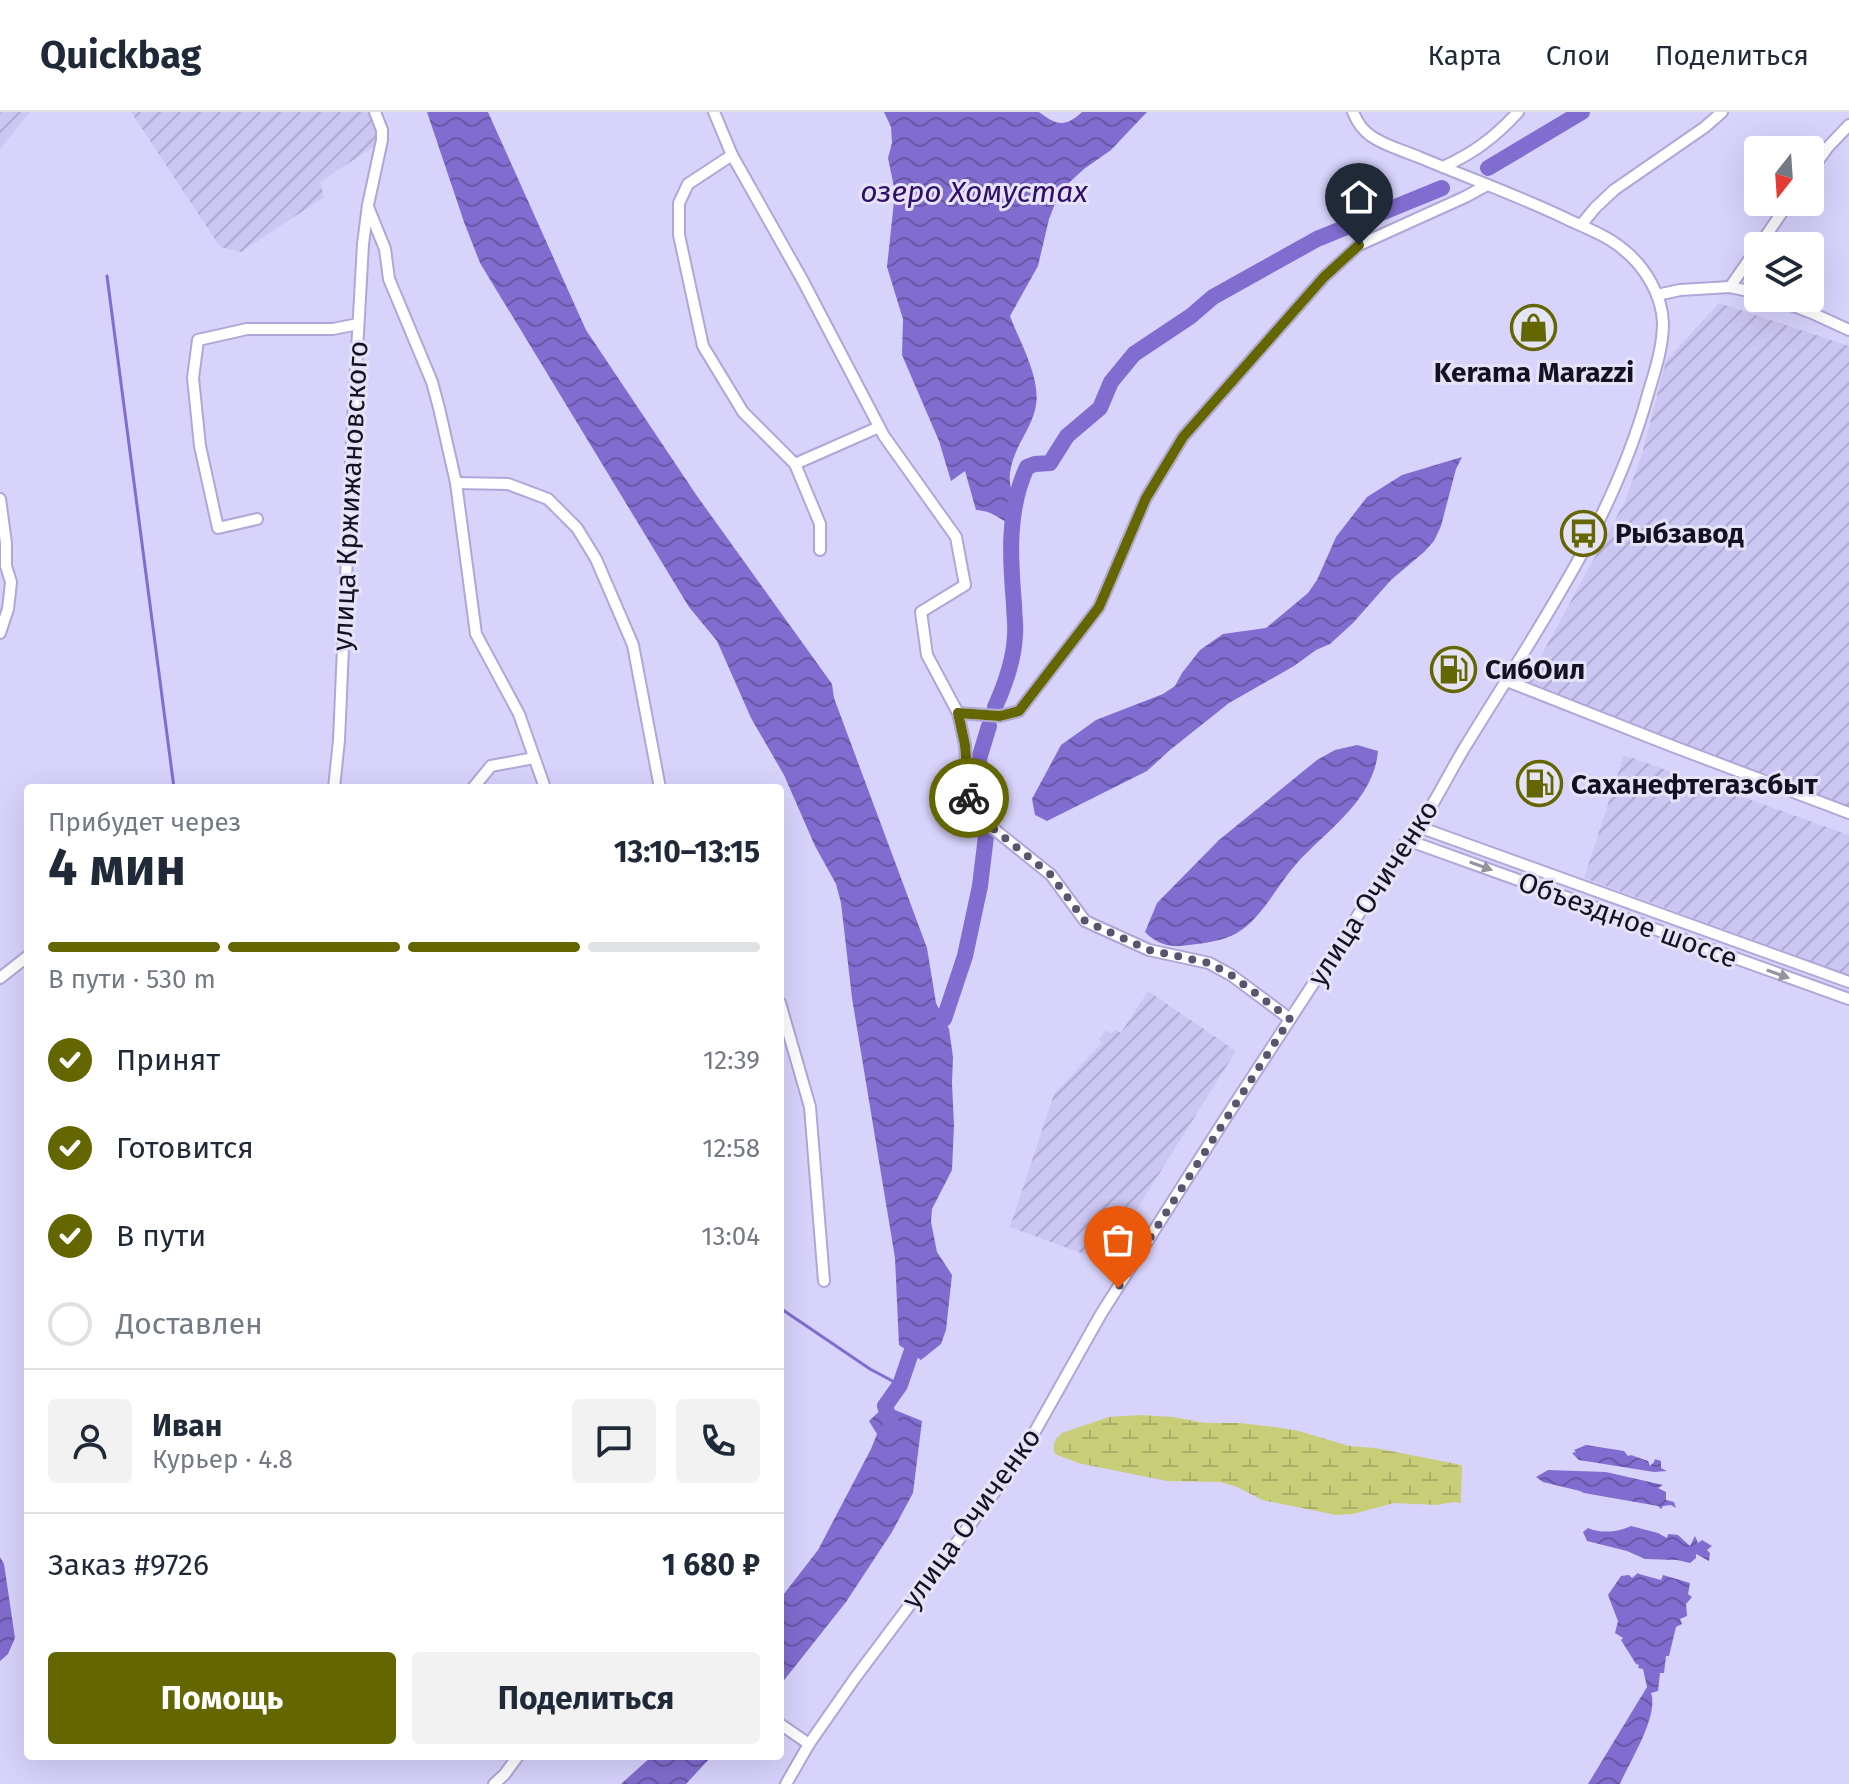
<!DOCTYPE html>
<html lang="ru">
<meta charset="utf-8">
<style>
body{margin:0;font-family:"Fira Sans",sans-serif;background:#f2f2f3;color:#1f2937;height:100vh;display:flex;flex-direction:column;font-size:30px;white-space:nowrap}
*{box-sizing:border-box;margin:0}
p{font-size:26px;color:#747a83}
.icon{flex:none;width:44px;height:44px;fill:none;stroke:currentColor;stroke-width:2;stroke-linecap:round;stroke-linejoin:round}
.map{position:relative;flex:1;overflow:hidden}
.panel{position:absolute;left:24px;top:672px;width:760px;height:976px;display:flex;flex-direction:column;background:#fff;border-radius:8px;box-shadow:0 8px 32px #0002}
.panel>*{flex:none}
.needle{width:52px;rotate:197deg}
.controls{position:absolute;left:1744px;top:24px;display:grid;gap:16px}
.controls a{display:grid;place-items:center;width:80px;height:80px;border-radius:8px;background:#fff;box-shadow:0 8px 32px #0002;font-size:40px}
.pin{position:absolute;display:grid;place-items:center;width:68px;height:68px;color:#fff;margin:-82px -34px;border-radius:50% 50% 50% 0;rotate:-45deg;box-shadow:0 0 8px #0007}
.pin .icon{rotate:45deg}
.courier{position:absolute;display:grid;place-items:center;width:80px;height:80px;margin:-40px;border:6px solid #646601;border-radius:50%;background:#fff;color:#222;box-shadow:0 2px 10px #0007}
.overview em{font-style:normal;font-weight:700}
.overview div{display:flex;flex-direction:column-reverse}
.overview{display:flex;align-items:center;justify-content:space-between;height:136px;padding:0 24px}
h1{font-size:52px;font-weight:700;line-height:60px}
.bar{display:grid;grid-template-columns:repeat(4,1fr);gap:12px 8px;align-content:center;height:96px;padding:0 24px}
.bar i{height:10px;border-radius:6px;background:#e0e1e3}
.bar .selected{background:#646601}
.bar p{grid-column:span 4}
.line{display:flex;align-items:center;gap:20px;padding:0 24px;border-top:2px solid #e0e1e3}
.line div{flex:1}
.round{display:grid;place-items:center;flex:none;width:84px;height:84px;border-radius:8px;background:#f2f2f3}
ol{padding:0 24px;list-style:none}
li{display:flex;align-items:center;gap:24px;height:88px}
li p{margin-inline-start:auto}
li .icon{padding:8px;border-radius:50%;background:#646601;color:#fff;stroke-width:4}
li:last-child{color:#747a83}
li i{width:44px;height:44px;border:4px solid #e0e1e3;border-radius:50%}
.cta{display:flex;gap:16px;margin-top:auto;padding:16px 24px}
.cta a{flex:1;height:92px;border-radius:8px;background:#646601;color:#fff;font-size:32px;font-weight:700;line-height:92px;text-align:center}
.cta a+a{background:#f2f2f3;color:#1f2937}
header{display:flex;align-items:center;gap:48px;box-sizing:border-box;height:112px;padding:0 40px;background:#fff;border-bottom:2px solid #e0e1e3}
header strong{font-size:38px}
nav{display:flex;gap:44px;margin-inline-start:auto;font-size:28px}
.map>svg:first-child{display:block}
.industrial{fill:url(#industrial-furrows)}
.wetland{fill:url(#wetland-marsh)}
.water{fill:url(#water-waves)}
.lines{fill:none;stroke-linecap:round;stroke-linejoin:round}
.stream{stroke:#816ccf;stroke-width:3}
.river{stroke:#816ccf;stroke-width:16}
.minor-casing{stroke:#aea7d7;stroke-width:14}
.minor{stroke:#fff;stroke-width:10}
.oneway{fill:#95949c}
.done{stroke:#59556e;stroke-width:8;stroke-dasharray:0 14.4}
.route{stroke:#646601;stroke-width:10}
.labels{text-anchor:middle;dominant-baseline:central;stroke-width:6;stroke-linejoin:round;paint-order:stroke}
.poi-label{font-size:28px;font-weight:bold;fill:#141122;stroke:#e5e3f7;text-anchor:start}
.street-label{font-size:28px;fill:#141122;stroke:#e5e3f7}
.water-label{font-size:30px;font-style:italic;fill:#300e69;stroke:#e5e3f7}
</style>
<header>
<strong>Quickbag</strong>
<nav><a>Карта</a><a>Слои</a><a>Поделиться</a></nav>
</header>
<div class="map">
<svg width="1849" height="1672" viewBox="0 0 1849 1672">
<defs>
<pattern id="industrial-furrows" width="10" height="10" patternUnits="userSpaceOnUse" patternTransform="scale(2)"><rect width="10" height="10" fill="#ccc6f3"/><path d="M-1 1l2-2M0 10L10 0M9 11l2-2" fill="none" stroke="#aea9d0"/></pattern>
<pattern id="wetland-marsh" width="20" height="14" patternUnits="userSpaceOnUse" patternTransform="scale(2)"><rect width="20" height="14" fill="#c8cd78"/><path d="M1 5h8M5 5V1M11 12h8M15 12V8" fill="none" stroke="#abaf68"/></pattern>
<pattern id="water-waves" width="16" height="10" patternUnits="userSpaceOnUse" patternTransform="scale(2)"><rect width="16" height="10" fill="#816ccf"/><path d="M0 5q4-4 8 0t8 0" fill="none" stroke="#6857a8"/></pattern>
</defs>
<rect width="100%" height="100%" fill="#d8d3fb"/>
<!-- industrial -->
<g class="industrial">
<path d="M0,0H30L0,37Z"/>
<path d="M131,0H369L375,12L376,33L320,70L324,85L241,140L220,135Z"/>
<path d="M1719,191L1849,234V696L1527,570L1625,389L1642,342L1666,249Z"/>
<path d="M1624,643L1849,723V863L1584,766Z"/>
<path d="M1148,879L1236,939L1115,1132L1112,1139L1103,1149L1010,1115L1054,982L1102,931L1099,927L1106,918L1111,922L1115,918L1121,921Z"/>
</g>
<!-- wetland -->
<path class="wetland" d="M1142,1303L1173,1305L1205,1311H1240L1275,1315L1299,1319L1349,1334L1375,1336L1462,1353L1461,1391L1453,1390L1437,1393L1394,1391L1353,1402L1336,1403L1262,1388L1237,1375L1220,1370L1168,1369L1152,1366L1078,1351L1055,1342C1052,1332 1055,1328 1062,1321L1109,1305Z"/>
<!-- water -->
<g class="water">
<path d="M427,0H488L586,218L697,384L832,572L834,586L927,836L936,891L949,917L953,945L952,971L954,1013L952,1058L932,1097L931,1110L937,1140L952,1163L946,1218L941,1232L921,1248L899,1233L895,1146L852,886L841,791L836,772L815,734L784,663L751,606L717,529L689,495L480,151L464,110Z"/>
<path d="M884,0H1039C1056,13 1065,16 1082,0H1147L1111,38L1084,57L1060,79L1049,107L1038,154L1010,204C1020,231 1043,269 1035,298C1029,321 1013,336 1010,361C1007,386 1026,385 1012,413C997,406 993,399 976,398L965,359L951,369L939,329L902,243L903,207L887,155L895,80L888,46L892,31L891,15Z"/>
<path d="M1462,345L1456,357L1441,414L1434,429L1424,440L1391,468L1353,511L1330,532L1316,538L1294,554L1229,591L1170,638L1147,659L1047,709L1035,703L1032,687L1061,633L1096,608L1163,582L1175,574L1182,561L1200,538L1223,522L1266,516L1308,481L1317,468L1336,425L1367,385L1402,363Z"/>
<path d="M1357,633L1378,639C1374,688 1327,718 1297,751C1277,773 1263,805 1237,821C1223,829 1205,831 1189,833C1171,836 1158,833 1145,820L1157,791L1219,728L1317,648L1335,638Z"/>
<path d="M885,1294L922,1309L913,1381L892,1420L846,1490L785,1567L780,1572V1487L818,1438L871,1337L877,1322L869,1309Z"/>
<path d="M1586,1333L1624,1339L1628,1344L1631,1343L1648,1349L1650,1354L1654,1350L1655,1347L1661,1349V1356L1667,1359L1654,1360L1579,1348L1572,1341L1576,1340L1574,1338Z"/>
<path d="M1548,1358L1606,1360L1663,1373L1658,1376L1666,1380V1388L1674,1390L1676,1396L1671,1393L1663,1394L1661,1397L1658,1394L1584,1381L1580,1379L1543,1370L1536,1365Z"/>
<path d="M1631,1414L1658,1421L1667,1426L1668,1422L1678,1423L1690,1434L1695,1424L1698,1431L1702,1428L1712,1434L1707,1438L1710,1441L1709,1449L1696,1442V1446L1690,1451L1677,1448L1645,1447L1627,1439L1587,1429L1583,1420L1588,1416C1602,1422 1619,1420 1631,1414Z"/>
<path d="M0,1445L4,1452L15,1526L8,1542L0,1549Z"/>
<path d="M1638,1461L1639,1462L1661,1468L1663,1463L1690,1471L1688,1482L1692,1485L1686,1492L1687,1504L1680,1507L1682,1512L1676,1515L1669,1544H1666L1664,1561H1660L1658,1579L1651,1581C1659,1604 1630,1649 1620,1672H1588L1647,1575L1643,1557L1638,1556L1639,1553L1636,1552L1621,1528L1623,1526L1615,1521L1618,1509L1608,1483L1621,1464L1629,1463L1632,1466Z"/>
<path d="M652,1644H712L686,1672H621Z"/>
</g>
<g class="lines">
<!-- stream -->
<g class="stream">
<path d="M107,164L174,676"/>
<path d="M780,1196L870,1257L900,1273"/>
</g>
<!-- river -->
<g class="river">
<path d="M1488,56L1582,0"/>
<path d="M995,595C1005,573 1014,548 1015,523C1016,513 1014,502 1014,492C1010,446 1007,398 1027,355L1035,352L1050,351L1067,324L1100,296L1111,270L1134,242L1191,204L1213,185L1317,127L1442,76"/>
<path d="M986,702L979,647L989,614"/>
<path d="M944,907L965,844L980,774L986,724"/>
<path d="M891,1312L885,1294L900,1273L911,1241"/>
</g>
<defs>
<g id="minor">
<path d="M714,0L732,43L803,169L884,324L956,425L965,473L921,500L927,543L958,601L965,633L969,697L1051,763L1085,809L1149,838L1209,851L1231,863L1290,907"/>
<path d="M732,43L688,72L679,91V123L703,234L743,300L795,352L820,412V438"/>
<path d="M1443,55C1474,41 1495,25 1518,0"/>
<path d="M1810,60L1828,35L1849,13"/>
<path d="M368,95L385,137L389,167L432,270L439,296L456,371L476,522L519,602L545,676"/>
<path d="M1581,113L1595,96L1614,78L1705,15L1722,0"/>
<path d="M1759,134L1789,90"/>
<path d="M1730,175L1758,135"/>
<path d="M1657,183L1680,178L1730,175L1758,181"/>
<path d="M1773,186L1812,201L1849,218"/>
<path d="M795,352L879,315"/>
<path d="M456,371L508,372L548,387L577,416L596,447L633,533L660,676"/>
<path d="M0,387L6,431V454L11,470L8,497L0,521"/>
<path d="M257,407L218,416L200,334L193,266L198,228L247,217H333L358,212"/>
<path d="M1507,569L1672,634L1849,701"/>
<path d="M958,601L1000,604L1019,599L1099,495L1146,386L1183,325L1324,165L1359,133L1465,85L1487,73"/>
<path d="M334,676L339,628L352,328L363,132L368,93L382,28V18L375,0"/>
<path d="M473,676L491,654L534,646"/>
<path d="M1419,715L1849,870"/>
<path d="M1407,728L1849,887"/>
<path d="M0,866L28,844"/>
<path d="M780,891L810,995L824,1169"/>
<path d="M780,1612L809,1632"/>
<path d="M494,1672L504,1663L518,1644"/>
<path d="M786,1672L809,1632L855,1566L1020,1346L1101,1202L1225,1007L1407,728C1431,701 1446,666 1465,635C1534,522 1613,411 1648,282C1655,259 1663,235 1663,211C1662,183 1645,155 1624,138C1609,125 1589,117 1571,109C1522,85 1471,67 1421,46C1405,39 1385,34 1371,24C1362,18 1357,10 1353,0"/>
</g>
</defs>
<!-- minor casing -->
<use href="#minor" class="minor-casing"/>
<!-- minor -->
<use href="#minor" class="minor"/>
</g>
<!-- one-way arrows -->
<defs><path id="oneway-solid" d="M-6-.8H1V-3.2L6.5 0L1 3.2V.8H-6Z" transform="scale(2)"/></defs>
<g class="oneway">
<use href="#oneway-solid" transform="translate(1481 754) rotate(20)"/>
<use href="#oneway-solid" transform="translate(1778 862) rotate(20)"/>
</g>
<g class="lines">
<!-- done -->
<path class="done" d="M969,686V697L1051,763L1085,809L1149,838L1209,851L1231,863L1290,907L1118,1176"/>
<!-- route -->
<path class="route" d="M969,686L965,633L958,601L1000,604L1019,599L1099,495L1146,386L1183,325L1324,165L1359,133"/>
</g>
<!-- icons -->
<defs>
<symbol id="shop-ring" viewBox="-11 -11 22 22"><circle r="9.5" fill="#e5e3f7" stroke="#646601" stroke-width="1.5"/><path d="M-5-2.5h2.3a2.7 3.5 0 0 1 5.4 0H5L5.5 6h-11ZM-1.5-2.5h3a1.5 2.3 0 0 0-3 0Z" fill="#646601"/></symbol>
<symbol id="bus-ring" viewBox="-11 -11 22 22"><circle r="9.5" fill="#e5e3f7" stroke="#646601" stroke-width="1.5"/><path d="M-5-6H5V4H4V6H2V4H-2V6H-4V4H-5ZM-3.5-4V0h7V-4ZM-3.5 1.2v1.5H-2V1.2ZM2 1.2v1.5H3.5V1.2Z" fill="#646601"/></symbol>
<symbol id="fuel-ring" viewBox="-11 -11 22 22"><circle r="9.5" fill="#e5e3f7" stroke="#646601" stroke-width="1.5"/><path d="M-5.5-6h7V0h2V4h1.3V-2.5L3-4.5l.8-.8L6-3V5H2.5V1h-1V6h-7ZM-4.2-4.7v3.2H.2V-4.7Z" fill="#646601"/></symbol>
</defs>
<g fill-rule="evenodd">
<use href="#shop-ring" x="1508" y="190" width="51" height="51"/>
<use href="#bus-ring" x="1558" y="396" width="51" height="51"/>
<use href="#fuel-ring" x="1428" y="532" width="51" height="51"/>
<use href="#fuel-ring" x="1514" y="646" width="51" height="51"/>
</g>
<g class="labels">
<!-- poi labels -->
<g class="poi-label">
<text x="1534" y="260" text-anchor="middle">Kerama Marazzi</text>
<text x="1615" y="421">Рыбзавод</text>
<text x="1485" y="557">СибОил</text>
<text x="1571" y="672">Саханефтегазсбыт</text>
</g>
<!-- street labels -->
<g class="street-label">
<text transform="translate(350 384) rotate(-87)">улица Кржижановского</text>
<text transform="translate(1373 781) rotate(-57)">улица Очиченко</text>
<text transform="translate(1628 808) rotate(20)">Объездное шоссе</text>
<text transform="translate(971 1406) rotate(-54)">улица Очиченко</text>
</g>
<!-- water labels -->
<g class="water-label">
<text x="974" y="80">озеро Хомустах</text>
</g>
</g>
</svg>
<div class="controls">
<a><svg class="needle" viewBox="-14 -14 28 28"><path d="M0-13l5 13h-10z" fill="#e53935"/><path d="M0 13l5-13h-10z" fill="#747a83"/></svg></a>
<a><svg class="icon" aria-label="layers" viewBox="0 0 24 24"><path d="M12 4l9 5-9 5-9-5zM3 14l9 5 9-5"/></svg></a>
</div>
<div class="pin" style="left:1118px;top:1176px;background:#ea580c"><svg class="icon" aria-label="bag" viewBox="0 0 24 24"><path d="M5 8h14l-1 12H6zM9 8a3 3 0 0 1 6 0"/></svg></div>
<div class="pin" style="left:1359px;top:133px;background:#1f2937"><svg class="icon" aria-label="home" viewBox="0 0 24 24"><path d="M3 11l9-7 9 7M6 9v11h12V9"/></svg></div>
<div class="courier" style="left:969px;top:686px"><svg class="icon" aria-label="bike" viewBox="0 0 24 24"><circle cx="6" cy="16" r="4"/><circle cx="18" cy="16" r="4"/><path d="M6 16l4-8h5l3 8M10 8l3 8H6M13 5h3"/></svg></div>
<section class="panel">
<div class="overview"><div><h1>4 мин</h1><p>Прибудет через</p></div><em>13:10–13:15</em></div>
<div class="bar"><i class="selected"></i><i class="selected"></i><i class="selected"></i><i></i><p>В пути · 530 m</p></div>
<ol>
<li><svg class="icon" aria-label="check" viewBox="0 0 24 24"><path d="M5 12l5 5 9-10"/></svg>Принят<p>12:39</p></li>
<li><svg class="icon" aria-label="check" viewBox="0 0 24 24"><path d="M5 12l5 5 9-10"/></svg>Готовится<p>12:58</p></li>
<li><svg class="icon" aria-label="check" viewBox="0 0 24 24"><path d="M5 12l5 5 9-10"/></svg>В пути<p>13:04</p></li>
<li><i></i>Доставлен</li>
</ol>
<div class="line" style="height:144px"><a class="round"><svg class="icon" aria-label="person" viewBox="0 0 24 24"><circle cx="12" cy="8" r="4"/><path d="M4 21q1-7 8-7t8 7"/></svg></a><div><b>Иван</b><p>Курьер · 4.8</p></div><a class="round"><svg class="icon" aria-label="chat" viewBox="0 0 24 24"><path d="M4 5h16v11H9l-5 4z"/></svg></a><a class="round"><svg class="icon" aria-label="phone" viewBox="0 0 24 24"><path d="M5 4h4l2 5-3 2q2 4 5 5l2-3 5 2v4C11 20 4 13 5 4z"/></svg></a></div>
<div class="line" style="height:104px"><div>Заказ #9726</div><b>1 680 ₽</b></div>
<div class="cta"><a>Помощь</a><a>Поделиться</a></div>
</section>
</div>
